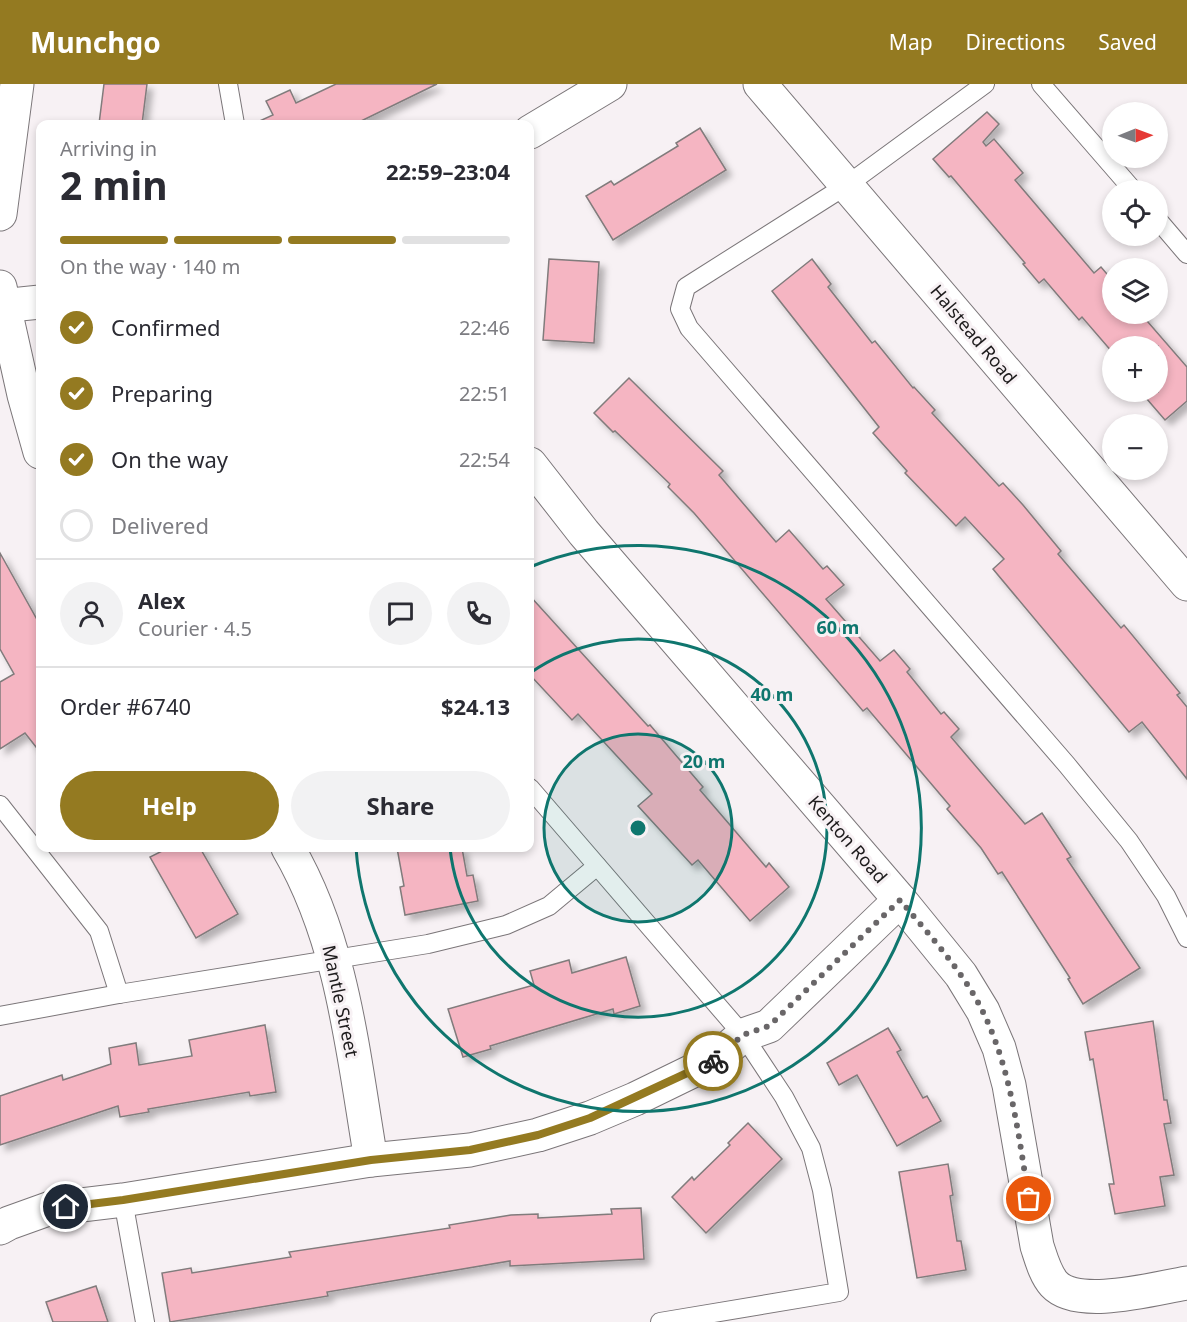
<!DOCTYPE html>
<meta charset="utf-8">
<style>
body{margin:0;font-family:"Noto Sans",sans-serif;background:#f2f2f3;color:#2b2b33;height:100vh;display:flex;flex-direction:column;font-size:22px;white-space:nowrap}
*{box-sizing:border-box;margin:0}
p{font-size:20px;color:#7c7c81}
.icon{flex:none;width:33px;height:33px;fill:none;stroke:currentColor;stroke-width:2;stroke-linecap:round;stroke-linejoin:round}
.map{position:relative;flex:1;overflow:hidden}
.sheet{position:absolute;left:36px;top:36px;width:498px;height:732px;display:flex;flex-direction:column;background:#fff;border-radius:12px;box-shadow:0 3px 9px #0003}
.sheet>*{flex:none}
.needle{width:39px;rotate:89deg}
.fabs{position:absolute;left:1102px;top:18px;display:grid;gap:12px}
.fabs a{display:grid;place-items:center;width:66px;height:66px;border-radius:50%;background:#fff;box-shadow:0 3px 9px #0003;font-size:30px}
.pin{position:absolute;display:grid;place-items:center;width:51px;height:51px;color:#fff;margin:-26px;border:3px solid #fff;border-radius:50%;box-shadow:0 2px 6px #0007}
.courier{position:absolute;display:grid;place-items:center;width:60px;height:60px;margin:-30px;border:4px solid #947a21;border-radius:50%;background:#fff;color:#222;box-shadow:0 2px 8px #0007}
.head em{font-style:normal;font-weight:700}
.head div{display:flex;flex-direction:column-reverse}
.head{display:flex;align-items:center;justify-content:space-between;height:102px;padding:0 24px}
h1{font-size:39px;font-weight:700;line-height:45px}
.bar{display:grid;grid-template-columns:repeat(4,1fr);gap:9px 6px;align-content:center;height:72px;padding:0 24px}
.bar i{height:8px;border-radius:4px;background:#e1e1e2}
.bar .active{background:#947a21}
.bar p{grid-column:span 4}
.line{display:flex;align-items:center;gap:15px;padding:0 24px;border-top:2px solid #e1e1e2}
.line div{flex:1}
.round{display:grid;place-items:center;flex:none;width:63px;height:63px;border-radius:32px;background:#f2f2f3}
ol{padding:0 24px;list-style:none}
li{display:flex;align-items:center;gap:18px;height:66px}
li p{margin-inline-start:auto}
li .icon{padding:6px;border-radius:50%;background:#947a21;color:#fff;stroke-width:4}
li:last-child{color:#7c7c81}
li i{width:33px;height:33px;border:3px solid #e1e1e2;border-radius:50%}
.action{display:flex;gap:12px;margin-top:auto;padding:12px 24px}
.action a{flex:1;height:69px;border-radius:36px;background:#947a21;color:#fff;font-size:24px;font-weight:700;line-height:69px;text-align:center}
.action a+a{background:#f2f2f3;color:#2b2b33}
header{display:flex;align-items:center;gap:36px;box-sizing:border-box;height:84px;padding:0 30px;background:#947a21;color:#fff}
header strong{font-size:28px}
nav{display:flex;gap:33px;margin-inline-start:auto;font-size:21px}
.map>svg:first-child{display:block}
.building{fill:#f5b5c2;stroke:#817b7c;stroke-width:1.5;filter:url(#shadow)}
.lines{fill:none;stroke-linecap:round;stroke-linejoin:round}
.service-casing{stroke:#7b7679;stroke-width:20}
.minor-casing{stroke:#7b7679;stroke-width:35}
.tertiary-casing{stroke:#7b7679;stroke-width:35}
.service{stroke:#fff;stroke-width:18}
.minor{stroke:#fff;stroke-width:33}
.tertiary{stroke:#fff;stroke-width:33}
.done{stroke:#696668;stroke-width:6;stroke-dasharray:0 10.8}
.route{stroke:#947a21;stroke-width:8}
.ring{fill:none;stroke:#0f766e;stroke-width:3}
.labels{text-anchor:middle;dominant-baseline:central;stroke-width:6;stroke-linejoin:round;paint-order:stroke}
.street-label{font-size:18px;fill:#1d1b1c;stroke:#f7f1f4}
.centre{fill:#0f766e;stroke:#f7f1f4;stroke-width:3}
.ring-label{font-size:18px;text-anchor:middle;font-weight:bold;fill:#0f766e;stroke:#f7f1f4;stroke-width:6;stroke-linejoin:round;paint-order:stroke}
</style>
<header>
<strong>Munchgo</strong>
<nav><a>Map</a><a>Directions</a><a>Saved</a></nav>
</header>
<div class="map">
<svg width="1187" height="1238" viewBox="0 0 1187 1238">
<defs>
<filter id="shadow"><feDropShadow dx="5.5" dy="5.5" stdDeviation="3" flood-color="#0004"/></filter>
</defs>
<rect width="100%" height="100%" fill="#f7f1f4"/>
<!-- building -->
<g class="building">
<path d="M104,0H147L142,40H99Z"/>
<path d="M336,0H437L355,40H253L273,31L266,17L290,6L296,19Z"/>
<path d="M987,28L999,40L983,58L986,62L994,55L1023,89L1015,96L1094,189L1101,183L1113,197V230H1141L1187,283V317L1165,336L1146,314L1150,312L1146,308H1158V262H1113V269L1082,233L1079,236L1044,195L1039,199L1023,180L1025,179L951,92L949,93L933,75Z"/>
<path d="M700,44L726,86L613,156L586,112L611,97L614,101L678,62L676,59Z"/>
<path d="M549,175L599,178L594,259L543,256Z"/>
<path d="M812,175L831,200L828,203L872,259L875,257L913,304L914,303L935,326L932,329L999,402L1003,399L1023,421L1061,467L1058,470L1121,544L1124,541L1180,609L1177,611L1187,623V695L1142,638L1129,648L993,485L1004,475L965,433L956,442L905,389L907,387L873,349L879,343L772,207Z"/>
<path d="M629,294L723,387L719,391L776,458L789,446L823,485L827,482L844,501L826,515L880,577L894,566L910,585L907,588L941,630L944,628L959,645L951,653L1025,740L1042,729L1071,773L1067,775L1140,884L1083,920L1068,895L1070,894L1002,788L998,790L981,764L947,725L950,722L867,624L863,627L694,429L668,403L670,400L615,347L613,348L594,329Z"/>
<path d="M0,469L40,541V668L25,649L0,665V598L14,590L0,565Z"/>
<path d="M530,512L648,642L650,641L703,703L700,706L766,783L769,779L789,803L750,837L698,776L692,781L638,722L652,710L578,630L572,636L530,591Z"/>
<path d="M168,764H200L238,830L196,854L150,773Z"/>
<path d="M397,764H462L467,792L473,791L478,817L405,831L400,803L404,802Z"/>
<path d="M626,873L640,922L614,930L613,925L490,962L491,965L463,973L448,925L534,901L530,887L569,876L572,889Z"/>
<path d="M1153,937L1164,1016H1167L1171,1039L1164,1040L1174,1091L1160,1093L1165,1122L1115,1130L1109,1100H1114L1093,975L1090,976L1085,948Z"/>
<path d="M265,941L276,1008L250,1012L249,1008L148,1025L149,1028L120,1033L118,1022L0,1061V1012L62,991L63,996L111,980L109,964L136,959L139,981L192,972L189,956Z"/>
<path d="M888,944L901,966L897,968L923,1014L927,1012L941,1037L897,1062L857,991L839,1001L827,979Z"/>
<path d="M748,1039L782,1075L706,1149L672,1113L692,1093L694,1096L730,1061L728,1059Z"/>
<path d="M948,1080L953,1111L950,1112L957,1157H961L966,1186L917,1194L899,1088Z"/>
<path d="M641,1124L644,1175L510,1182V1177L327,1208L328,1212L170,1238L162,1189L191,1184L192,1189L291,1173L289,1168L450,1144L449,1141L511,1131L538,1130V1134L612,1130L611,1125Z"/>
<path d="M96,1202L108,1238H53L46,1218Z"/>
</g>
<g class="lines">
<defs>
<g id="service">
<path d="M228,0L235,40"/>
<path d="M985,0L847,101L686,203L680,225L689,244L1067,681L1129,757L1166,812L1187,854"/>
<path d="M1041,0L1133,106"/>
<path d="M1158,136L1187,170"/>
<path d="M530,704L743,951L784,1013L811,1064L822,1106L839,1208L660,1238"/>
<path d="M0,721L99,847L119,910"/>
<path d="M0,932L119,910L428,860L506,841L549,822L597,782"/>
<path d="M123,1116L145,1238"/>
</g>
<g id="minor">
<path d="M760,0L1187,500"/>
<path d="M0,130L17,0"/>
<path d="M0,203L24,311L40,368"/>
<path d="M530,380L584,449L900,816L961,891L983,927L999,964L1009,1001L1037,1162C1041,1174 1045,1190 1054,1200C1078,1226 1156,1204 1187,1199"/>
<path d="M288,764C343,858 353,970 371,1076"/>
<path d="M0,1144L9,1139L48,1125L123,1116L371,1076L470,1066L538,1051L590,1034L635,1015L713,977L743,951L769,942L900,816"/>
</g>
<g id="tertiary">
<path d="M530,48L610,0"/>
<path d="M0,222L40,218"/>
</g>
</defs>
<!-- service casing -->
<use href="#service" class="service-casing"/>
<!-- minor casing -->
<use href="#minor" class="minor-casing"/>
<!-- tertiary casing -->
<use href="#tertiary" class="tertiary-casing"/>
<!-- service -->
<use href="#service" class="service"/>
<!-- minor -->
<use href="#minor" class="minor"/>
<!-- tertiary -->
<use href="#tertiary" class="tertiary"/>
</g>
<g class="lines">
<!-- done -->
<path class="done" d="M713,977L743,951L769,942L900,816C920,840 942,864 960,890C1008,955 1016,1037 1029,1115"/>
<!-- route -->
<path class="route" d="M66,1123L123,1116L371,1076L470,1066L538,1051L590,1034L713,977"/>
</g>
<!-- distance rings -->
<circle cx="638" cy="744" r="94" fill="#0f766e" fill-opacity=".12"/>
<g class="ring">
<circle cx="638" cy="744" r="94"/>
<path d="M530 589A189 189 0 1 1 450 764"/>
<path d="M530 483A283 283 0 1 1 356 764"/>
</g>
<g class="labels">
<!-- street labels -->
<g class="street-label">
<text transform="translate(974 250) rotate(50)">Halstead Road</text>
<text transform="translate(848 755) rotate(49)">Kenton Road</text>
<text transform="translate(341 917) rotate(78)">Mantle Street</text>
</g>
</g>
<circle cx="638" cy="744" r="9" class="centre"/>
<g class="ring-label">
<text x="838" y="550">60 m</text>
<text x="772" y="617">40 m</text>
<text x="704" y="684">20 m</text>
</g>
</svg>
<div class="fabs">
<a><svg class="needle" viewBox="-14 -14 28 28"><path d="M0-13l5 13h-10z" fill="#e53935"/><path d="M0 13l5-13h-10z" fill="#7c7c81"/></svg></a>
<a><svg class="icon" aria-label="locate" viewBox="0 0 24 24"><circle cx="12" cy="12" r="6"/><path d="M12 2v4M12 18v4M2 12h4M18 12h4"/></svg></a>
<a><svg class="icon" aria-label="layers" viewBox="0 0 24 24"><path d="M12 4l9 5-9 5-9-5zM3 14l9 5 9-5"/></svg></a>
<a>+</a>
<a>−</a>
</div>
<div class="pin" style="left:1029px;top:1115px;background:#ea580c"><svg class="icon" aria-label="bag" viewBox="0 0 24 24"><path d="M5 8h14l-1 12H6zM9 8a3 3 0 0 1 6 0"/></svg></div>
<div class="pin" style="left:66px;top:1123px;background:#1f2937"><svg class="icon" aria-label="home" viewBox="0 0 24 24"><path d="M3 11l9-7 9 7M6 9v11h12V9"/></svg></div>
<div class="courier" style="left:713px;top:977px"><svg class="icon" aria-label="bike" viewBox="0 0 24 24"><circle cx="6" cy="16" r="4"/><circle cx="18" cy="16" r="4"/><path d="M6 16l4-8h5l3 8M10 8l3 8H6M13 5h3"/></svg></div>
<section class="sheet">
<div class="head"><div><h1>2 min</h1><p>Arriving in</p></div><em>22:59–23:04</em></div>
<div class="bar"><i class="active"></i><i class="active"></i><i class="active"></i><i></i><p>On the way · 140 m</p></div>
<ol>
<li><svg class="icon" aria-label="check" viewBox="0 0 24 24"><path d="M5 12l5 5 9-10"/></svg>Confirmed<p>22:46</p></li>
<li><svg class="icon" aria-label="check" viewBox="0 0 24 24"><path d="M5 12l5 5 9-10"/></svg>Preparing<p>22:51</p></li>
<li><svg class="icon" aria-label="check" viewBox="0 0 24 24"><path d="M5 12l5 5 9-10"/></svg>On the way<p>22:54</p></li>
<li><i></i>Delivered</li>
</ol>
<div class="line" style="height:108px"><a class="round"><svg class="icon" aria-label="person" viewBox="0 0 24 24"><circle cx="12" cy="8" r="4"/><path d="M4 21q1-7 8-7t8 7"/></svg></a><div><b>Alex</b><p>Courier · 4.5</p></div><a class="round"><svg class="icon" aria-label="chat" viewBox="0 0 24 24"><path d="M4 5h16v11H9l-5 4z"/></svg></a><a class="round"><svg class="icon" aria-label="phone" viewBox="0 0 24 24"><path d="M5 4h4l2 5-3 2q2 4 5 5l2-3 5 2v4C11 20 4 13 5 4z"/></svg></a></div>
<div class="line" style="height:78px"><div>Order #6740</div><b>$24.13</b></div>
<div class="action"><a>Help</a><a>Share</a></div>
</section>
</div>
